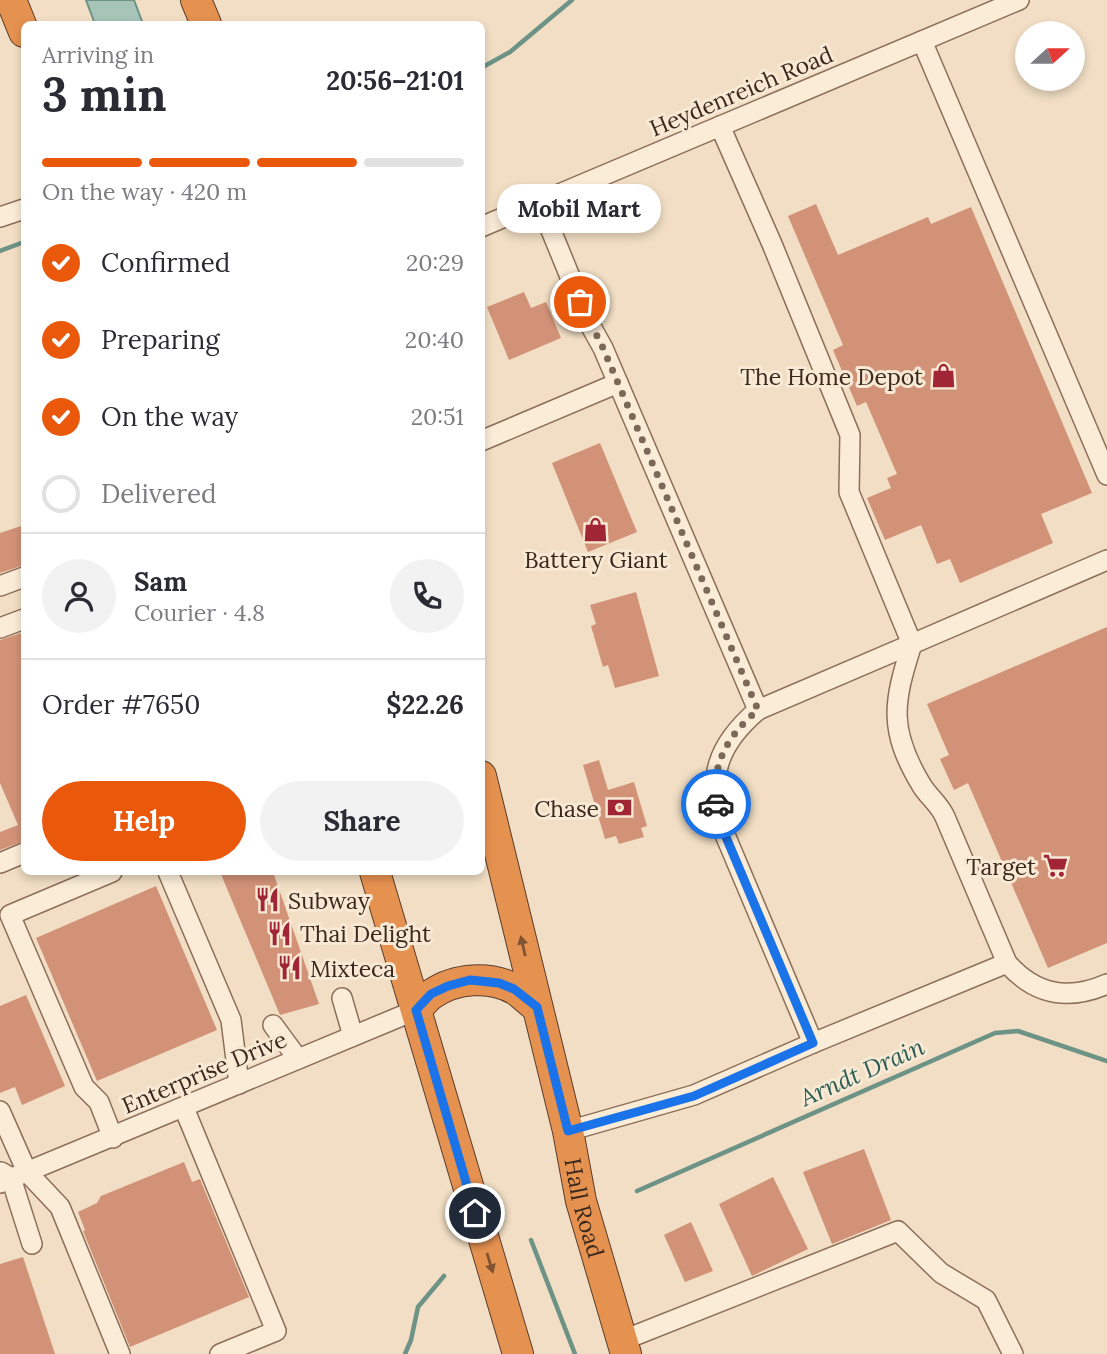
<!DOCTYPE html>
<meta charset="utf-8">
<style>
body{margin:0;font-family:Lora,serif;background:#f2f2f3;color:#2b2b33;height:100vh;display:flex;flex-direction:column;font-size:26px;white-space:nowrap}
*{box-sizing:border-box;margin:0}
p{font-size:23px;color:#7c7c81}
.icon{flex:none;width:38px;height:38px;fill:none;stroke:currentColor;stroke-width:2;stroke-linecap:round;stroke-linejoin:round}
.map{position:relative;flex:1;overflow:hidden}
.panel{position:absolute;left:21px;top:21px;width:464px;height:854px;display:flex;flex-direction:column;background:#fff;border-radius:10px;box-shadow:0 4px 10px #0003}
.panel>*{flex:none}
.needle{width:46px;rotate:69deg}
.buttons{position:absolute;left:1015px;top:21px;display:grid;gap:14px}
.buttons a{display:grid;place-items:center;width:70px;height:70px;border-radius:50%;background:#fff;box-shadow:0 4px 10px #0003;font-size:35px}
.pin{position:absolute;display:grid;place-items:center;width:60px;height:60px;color:#fff;margin:-30px;border:4px solid #fff;border-radius:50%;box-shadow:0 2px 7px #0007}
.courier{position:absolute;display:grid;place-items:center;width:70px;height:70px;margin:-35px;border:5px solid #1a73e8;border-radius:50%;background:#fff;color:#222;box-shadow:0 2px 9px #0007}
.bubble{position:absolute;height:49px;border-radius:24px;background:#fff;box-shadow:0 4px 10px #0003;font-size:23px;font-weight:700;line-height:49px;text-align:center}
.headline em{font-style:normal;font-weight:700}
.headline div{display:flex;flex-direction:column-reverse}
.headline{display:flex;align-items:center;justify-content:space-between;height:119px;padding:0 21px}
h1{font-size:46px;font-weight:700;line-height:52px}
.bar{display:grid;grid-template-columns:repeat(4,1fr);gap:10px 7px;align-content:center;height:84px;padding:0 21px}
.bar i{height:9px;border-radius:5px;background:#e1e1e2}
.bar .current{background:#ea580c}
.bar p{grid-column:span 4}
.line{display:flex;align-items:center;gap:18px;padding:0 21px;border-top:2px solid #e1e1e2}
.line div{flex:1}
.round{display:grid;place-items:center;flex:none;width:74px;height:74px;border-radius:37px;background:#f2f2f3}
ol{padding:0 21px;list-style:none}
li{display:flex;align-items:center;gap:21px;height:77px}
li p{margin-inline-start:auto}
li .icon{padding:7px;border-radius:50%;background:#ea580c;color:#fff;stroke-width:4}
li:last-child{color:#7c7c81}
li i{width:38px;height:38px;border:4px solid #e1e1e2;border-radius:50%}
.cta{display:flex;gap:14px;margin-top:auto;padding:14px 21px}
.cta a{flex:1;height:80px;border-radius:42px;background:#ea580c;color:#fff;font-size:28px;font-weight:700;line-height:80px;text-align:center}
.cta a+a{background:#f2f2f3;color:#2b2b33}
.map>svg:first-child{display:block}
.water{fill:#a6c4b7;stroke:#6c9385;stroke-width:2}
.lines{fill:none;stroke-linecap:round;stroke-linejoin:round}
.stream{stroke:#6c9385;stroke-width:4.5}
.building{fill:#d29278}
.minor-casing{stroke:#8d6e59;stroke-width:22}
.highway-casing{stroke:#5b3d2d;stroke-width:32}
.minor{stroke:#fbecd8;stroke-width:19}
.highway{stroke:#e59150;stroke-width:30}
.oneway{fill:#805332}
.done{stroke:#7b6858;stroke-width:7;stroke-dasharray:0 12.6}
.route{stroke:#1a73e8;stroke-width:9}
.labels{text-anchor:middle;dominant-baseline:central;stroke-width:6;stroke-linejoin:round;paint-order:stroke}
.street-label{font-size:23px;fill:#3c291e;stroke:#f8e9d4}
.poi-label{font-size:23px;fill:#3c291e;stroke:#f8e9d4;text-anchor:end}
.water-label{font-size:24px;font-style:italic;fill:#2c5d54;stroke:#f8e9d4}
</style>
<div class="map">
<svg width="1107" height="1354" viewBox="0 0 1107 1354">
<rect width="100%" height="100%" fill="#f1dec4"/>
<!-- water -->
<path class="water" d="M86,0H134L143,24H95Z"/>
<g class="lines">
<!-- stream -->
<g class="stream">
<path d="M481,68L510,52L572,0"/>
<path d="M0,251L24,242"/>
<path d="M637,1191L995,1033L1018,1031L1107,1061"/>
<path d="M531,1240L575,1354"/>
<path d="M405,1354L411,1340L418,1307L444,1276"/>
</g>
</g>
<!-- building -->
<g class="building">
<path d="M816,204L838,255L928,217L931,224L971,207L1092,493L1041,514L1053,543L960,583L950,559L937,564L921,525L885,540L867,498L891,488L887,478L897,474L866,402L857,406L833,350L843,345L788,216Z"/>
<path d="M524,292L531,308L546,302L561,338L509,360L487,307Z"/>
<path d="M600,443L637,532L588,552L552,463Z"/>
<path d="M24,525V565L0,573V533Z"/>
<path d="M636,592L659,676L615,688L608,665L603,667L591,626L596,624L590,605Z"/>
<path d="M1107,627V943L1048,968L968,783L954,790L940,759L949,755L927,704Z"/>
<path d="M24,632V841L0,850V832L18,825L0,783V640Z"/>
<path d="M599,760L608,790L634,782L647,826L641,828L644,837L619,844L616,836L605,839L583,765Z"/>
<path d="M220,872H273L319,1004L280,1015Z"/>
<path d="M156,886L217,1030L97,1081L36,938Z"/>
<path d="M26,995L65,1086L22,1105L15,1087L0,1093V1006Z"/>
<path d="M864,1149L891,1220L832,1244L803,1172Z"/>
<path d="M184,1162L192,1182L200,1179L249,1297L130,1347L83,1231L85,1230L78,1212L97,1203L101,1196Z"/>
<path d="M773,1177L808,1249L752,1276L719,1204Z"/>
<path d="M691,1222L713,1271L685,1282L664,1235Z"/>
<path d="M23,1257L55,1354H0V1264Z"/>
</g>
<g class="lines">
<defs>
<g id="minor">
<path d="M922,41L1107,475"/>
<path d="M720,126L772,244L850,435L849,492L912,644L758,710"/>
<path d="M539,201L589,323L603,348L758,710C717,745 706,778 723,830L813,1043"/>
<path d="M0,217L24,209"/>
<path d="M481,227L1019,0"/>
<path d="M481,441L618,383"/>
<path d="M1107,560L912,644C893,703 888,730 922,786C929,797 940,805 945,817L1007,963C1035,995 1068,1001 1107,984"/>
<path d="M0,586L24,577"/>
<path d="M0,628L24,619"/>
<path d="M0,863L24,853"/>
<path d="M112,872L10,915L84,1087L99,1102L113,1138"/>
<path d="M168,872L231,1020L239,1084"/>
<path d="M342,998L353,1036"/>
<path d="M273,1025L298,1059"/>
<path d="M184,1108L276,1331L220,1354"/>
<path d="M0,1111L27,1172L60,1207L120,1354"/>
<path d="M568,1131L694,1095L813,1043L1007,963"/>
<path d="M1,1172L11,1178L32,1244"/>
<path d="M0,1183L416,1010"/>
<path d="M621,1341L898,1231L941,1273L986,1300L1013,1354"/>
</g>
<g id="highway">
<path d="M11,0L24,32"/>
<path d="M196,0L206,24"/>
<path id="s1" d="M481,776L568,1131L581,1201L626,1354"/>
<path d="M375,872L518,1354"/>
<path d="M416,1010C421,1005 426,998 432,994C455,978 491,975 516,990C523,995 530,1002 537,1007"/>
</g>
</defs>
<!-- minor casing -->
<use href="#minor" class="minor-casing"/>
<!-- highway casing -->
<use href="#highway" class="highway-casing"/>
<!-- minor -->
<use href="#minor" class="minor"/>
<!-- highway -->
<use href="#highway" class="highway"/>
</g>
<!-- one-way arrows -->
<defs><path id="oneway-solid" d="M-6-.8H1V-3.2L6.5 0L1 3.2V.8H-6Z" transform="scale(1.75)"/></defs>
<g class="oneway">
<use href="#oneway-solid" transform="translate(523 946) rotate(-103)"/>
<use href="#oneway-solid" transform="translate(490 1263) rotate(73)"/>
</g>
<g class="lines">
<!-- done -->
<path class="done" d="M580,302L603,348L758,710C728,735 711,764 716,804"/>
<!-- route -->
<path class="route" d="M475,1213L416,1010L431,994L448,986L470,980L499,983L514,989L537,1007L568,1131L694,1096L813,1043L723,830L716,804"/>
</g>
<!-- icons -->
<defs>
<symbol id="shop-bare" viewBox="-9 -9 18 18"><path d="M-5-2.5h2.3a2.7 3.5 0 0 1 5.4 0H5L5.5 6h-11ZM-1.5-2.5h3a1.5 2.3 0 0 0-3 0Z" fill="#a02535" stroke="#f8e9d4" stroke-width="2.5" paint-order="stroke"/></symbol>
<symbol id="bank-bare" viewBox="-9 -9 18 18"><path d="M-6-4H6V4H-6ZM0-2.3a2.3 2.3 0 1 0 0 4.6a2.3 2.3 0 1 0 0-4.6Z" fill="#a02535" stroke="#f8e9d4" stroke-width="2.5" paint-order="stroke"/></symbol>
<symbol id="supermarket-bare" viewBox="-9 -9 18 18"><path d="M-6-5.5h2.5l.6 2H6L4.5 2H-2.5L-4.4-4H-6ZM-1.5 3.2a1.3 1.3 0 1 0 .1 0ZM3 3.2a1.3 1.3 0 1 0 .1 0Z" fill="#a02535" stroke="#f8e9d4" stroke-width="2.5" paint-order="stroke"/></symbol>
<symbol id="restaurant-bare" viewBox="-9 -9 18 18"><path d="M-5-6h1v4h1v-4h1v4h1v-4h1v5L-1.5 .5V6h-2V.5L-5-1ZM5-6V6H3V1.5H1.5Q1.5-4 5-6Z" fill="#a02535" stroke="#f8e9d4" stroke-width="2.5" paint-order="stroke"/></symbol>
</defs>
<g fill-rule="evenodd">
<use href="#shop-bare" x="926" y="358" width="35" height="35"/>
<use href="#shop-bare" x="578" y="512" width="35" height="35"/>
<use href="#bank-bare" x="602" y="790" width="35" height="35"/>
<use href="#supermarket-bare" x="1038" y="848" width="35" height="35"/>
<use href="#restaurant-bare" x="250" y="882" width="35" height="35"/>
<use href="#restaurant-bare" x="262" y="916" width="35" height="35"/>
<use href="#restaurant-bare" x="272" y="950" width="35" height="35"/>
</g>
<g class="labels">
<!-- street labels -->
<g class="street-label">
<text transform="translate(741 91) rotate(-23)">Heydenreich Road</text>
<text transform="translate(204 1072) rotate(-23)">Enterprise Drive</text>
<text stroke="none"><textPath href="#s1" startOffset="444">Hall Road</textPath></text>
</g>
<!-- poi labels -->
<g class="poi-label">
<text x="923" y="376">The Home Depot</text>
<text x="596" y="559" text-anchor="middle">Battery Giant</text>
<text x="599" y="808">Chase</text>
<text x="1036" y="866">Target</text>
<text x="288" y="900" text-anchor="start">Subway</text>
<text x="300" y="933" text-anchor="start">Thai Delight</text>
<text x="310" y="968" text-anchor="start">Mixteca</text>
</g>
<!-- water labels -->
<g class="water-label">
<text transform="translate(862 1072) rotate(-24)">Arndt Drain</text>
</g>
</g>
</svg>
<div class="buttons">
<a><svg class="needle" viewBox="-14 -14 28 28"><path d="M0-13l5 13h-10z" fill="#e53935"/><path d="M0 13l5-13h-10z" fill="#7c7c81"/></svg></a>
</div>
<div class="pin" style="left:580px;top:302px;background:#ea580c"><svg class="icon" aria-label="bag" viewBox="0 0 24 24"><path d="M5 8h14l-1 12H6zM9 8a3 3 0 0 1 6 0"/></svg></div>
<div class="pin" style="left:475px;top:1213px;background:#1f2937"><svg class="icon" aria-label="home" viewBox="0 0 24 24"><path d="M3 11l9-7 9 7M6 9v11h12V9"/></svg></div>
<div class="courier" style="left:716px;top:804px"><svg class="icon" aria-label="car" viewBox="0 0 24 24"><path d="M5 17H2v-5l4-1 3-4h7l3 4 3 1v5h-3M9 17h6M6 11h13"/><circle cx="7" cy="17" r="2"/><circle cx="17" cy="17" r="2"/></svg></div>
<div class="bubble" style="left:497px;top:184px;width:164px">Mobil Mart</div>
<section class="panel">
<div class="headline"><div><h1>3 min</h1><p>Arriving in</p></div><em>20:56–21:01</em></div>
<div class="bar"><i class="current"></i><i class="current"></i><i class="current"></i><i></i><p>On the way · 420 m</p></div>
<ol>
<li><svg class="icon" aria-label="check" viewBox="0 0 24 24"><path d="M5 12l5 5 9-10"/></svg>Confirmed<p>20:29</p></li>
<li><svg class="icon" aria-label="check" viewBox="0 0 24 24"><path d="M5 12l5 5 9-10"/></svg>Preparing<p>20:40</p></li>
<li><svg class="icon" aria-label="check" viewBox="0 0 24 24"><path d="M5 12l5 5 9-10"/></svg>On the way<p>20:51</p></li>
<li><i></i>Delivered</li>
</ol>
<div class="line" style="height:126px"><a class="round"><svg class="icon" aria-label="person" viewBox="0 0 24 24"><circle cx="12" cy="8" r="4"/><path d="M4 21q1-7 8-7t8 7"/></svg></a><div><b>Sam</b><p>Courier · 4.8</p></div><a class="round"><svg class="icon" aria-label="phone" viewBox="0 0 24 24"><path d="M5 4h4l2 5-3 2q2 4 5 5l2-3 5 2v4C11 20 4 13 5 4z"/></svg></a></div>
<div class="line" style="height:91px"><div>Order #7650</div><b>$22.26</b></div>
<div class="cta"><a>Help</a><a>Share</a></div>
</section>
</div>
